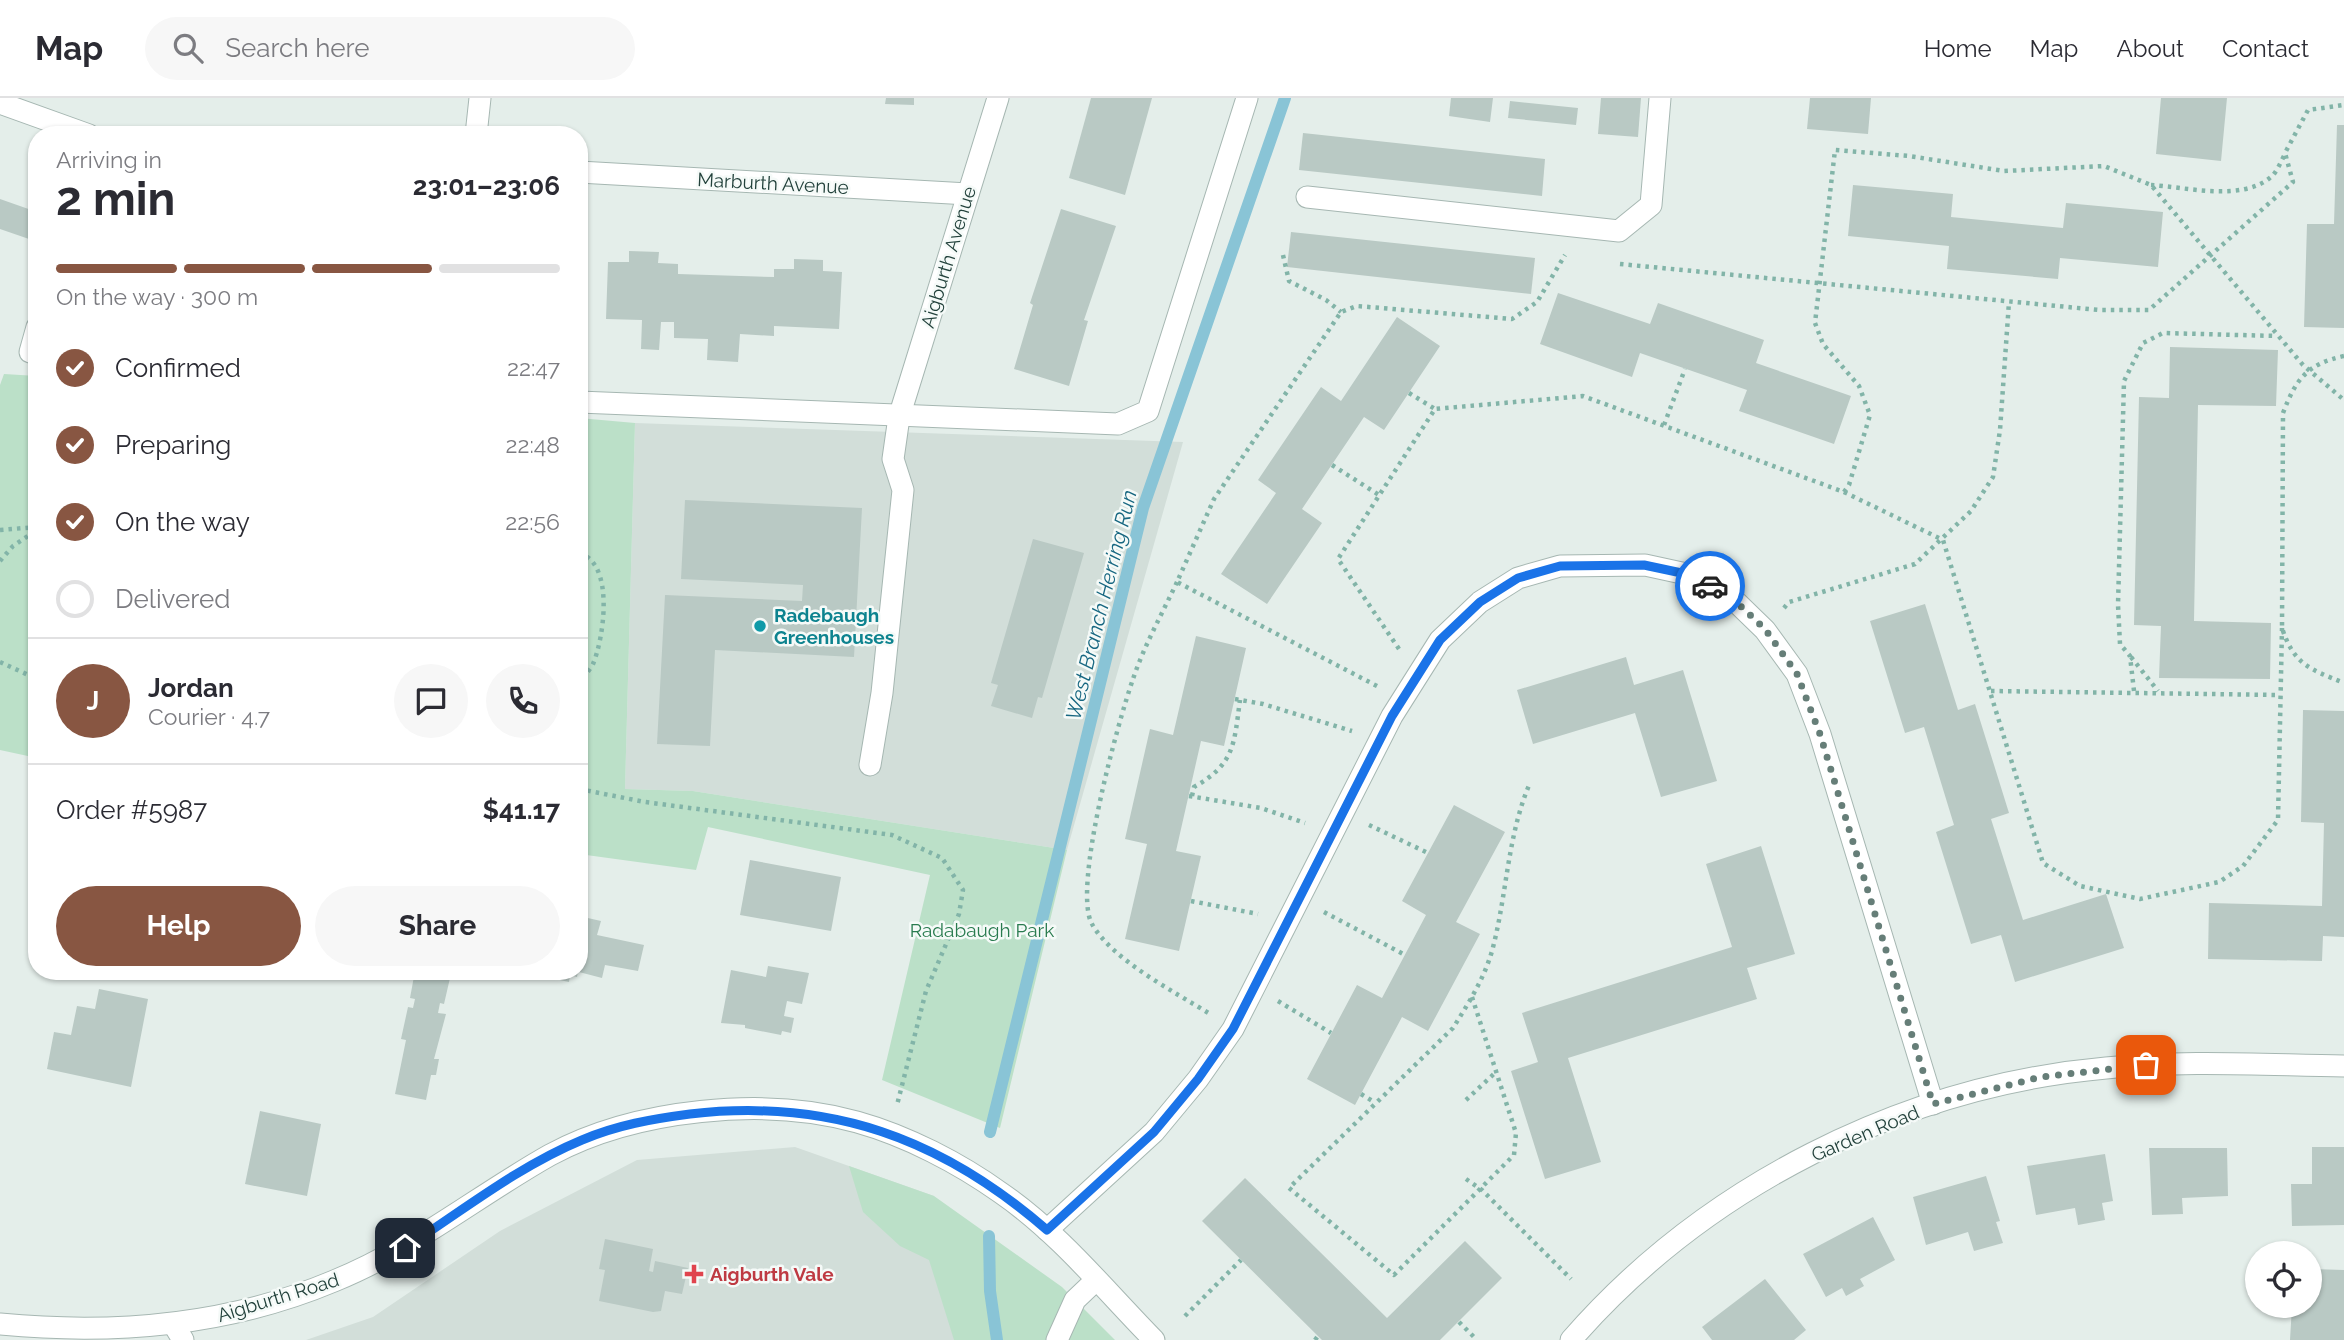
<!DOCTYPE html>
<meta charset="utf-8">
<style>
body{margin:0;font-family:Raleway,sans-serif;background:#f7f7f7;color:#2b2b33;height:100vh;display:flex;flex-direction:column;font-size:26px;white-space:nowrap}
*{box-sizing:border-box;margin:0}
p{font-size:23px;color:#7c7c81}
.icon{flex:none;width:38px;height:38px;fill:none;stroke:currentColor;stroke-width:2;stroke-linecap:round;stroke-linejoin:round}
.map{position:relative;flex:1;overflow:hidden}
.side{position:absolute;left:28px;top:28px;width:560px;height:854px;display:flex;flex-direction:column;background:#fff;border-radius:28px;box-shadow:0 2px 5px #0004}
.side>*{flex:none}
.fabs{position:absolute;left:2245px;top:1143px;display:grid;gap:14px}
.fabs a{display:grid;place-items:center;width:77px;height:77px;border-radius:50%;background:#fff;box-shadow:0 2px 5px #0004;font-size:35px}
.pin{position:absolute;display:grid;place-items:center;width:60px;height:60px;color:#fff;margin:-30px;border-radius:14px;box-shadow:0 4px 10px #0006}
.courier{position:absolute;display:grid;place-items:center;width:70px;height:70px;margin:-35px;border:5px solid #1a73e8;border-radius:50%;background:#fff;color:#222;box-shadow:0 2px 9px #0007}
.summary em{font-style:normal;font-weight:700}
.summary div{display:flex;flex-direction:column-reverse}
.summary{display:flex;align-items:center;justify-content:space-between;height:119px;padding:0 28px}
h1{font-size:46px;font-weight:700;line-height:52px}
.bar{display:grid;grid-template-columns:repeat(4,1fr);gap:10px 7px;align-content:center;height:84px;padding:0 28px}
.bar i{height:9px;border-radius:5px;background:#e1e1e2}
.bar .on{background:#885642}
.bar p{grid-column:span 4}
.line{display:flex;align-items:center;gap:18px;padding:0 28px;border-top:2px solid #e1e1e2}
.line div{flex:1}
.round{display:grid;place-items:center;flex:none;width:74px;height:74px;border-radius:37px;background:#f7f7f7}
ol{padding:0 28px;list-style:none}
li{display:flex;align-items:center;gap:21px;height:77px}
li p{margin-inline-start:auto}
li .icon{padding:7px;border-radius:50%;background:#885642;color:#fff;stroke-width:4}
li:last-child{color:#7c7c81}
li i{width:38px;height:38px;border:4px solid #e1e1e2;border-radius:50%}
.action{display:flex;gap:14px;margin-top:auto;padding:14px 28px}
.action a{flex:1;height:80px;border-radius:42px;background:#885642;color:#fff;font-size:28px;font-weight:700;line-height:80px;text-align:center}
.action a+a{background:#f7f7f7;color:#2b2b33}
header{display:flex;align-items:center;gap:42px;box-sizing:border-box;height:98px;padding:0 35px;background:#fff;border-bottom:2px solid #e1e1e2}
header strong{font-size:33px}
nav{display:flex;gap:38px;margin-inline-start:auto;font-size:24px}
.search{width:490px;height:63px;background:#f7f7f7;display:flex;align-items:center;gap:18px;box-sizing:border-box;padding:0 24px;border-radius:38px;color:#7c7c81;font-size:26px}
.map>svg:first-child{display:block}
.built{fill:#d2ded9}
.green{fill:#bbe0c8}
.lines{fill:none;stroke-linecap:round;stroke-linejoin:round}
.stream{stroke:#89c4d6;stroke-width:12}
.building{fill:#b9c9c4}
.lane-casing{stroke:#a6b7b2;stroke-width:23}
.street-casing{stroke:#a6b7b2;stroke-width:23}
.path{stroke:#82b4a8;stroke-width:4.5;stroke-dasharray:3.5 5;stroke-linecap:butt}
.lane{stroke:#fff;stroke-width:21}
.street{stroke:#fff;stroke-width:21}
.done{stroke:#667e78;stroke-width:7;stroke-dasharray:0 12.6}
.route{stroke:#1a73e8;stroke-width:9}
.culture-dot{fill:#0f9aa8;stroke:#f5faf8;stroke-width:2.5}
.health-dot{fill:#e0444e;stroke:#f5faf8;stroke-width:2.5}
.labels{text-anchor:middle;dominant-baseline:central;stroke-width:5;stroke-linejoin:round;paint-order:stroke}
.street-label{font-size:19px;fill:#22413b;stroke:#f5faf8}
.culture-label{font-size:19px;font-weight:bold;fill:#0d838f;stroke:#f5faf8;text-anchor:start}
.park-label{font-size:19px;fill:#297b4f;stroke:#f5faf8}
.health-label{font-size:19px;font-weight:bold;fill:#be3a42;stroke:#f5faf8;text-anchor:start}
.water-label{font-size:21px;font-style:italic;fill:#176781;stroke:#f5faf8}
</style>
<header>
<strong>Map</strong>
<div class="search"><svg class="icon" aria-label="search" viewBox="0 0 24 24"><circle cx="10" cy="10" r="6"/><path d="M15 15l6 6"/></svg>Search here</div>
<nav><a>Home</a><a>Map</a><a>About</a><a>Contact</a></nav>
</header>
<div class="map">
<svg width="2344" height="1242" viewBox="0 0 2344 1242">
<rect width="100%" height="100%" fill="#e4eeea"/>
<!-- built -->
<g class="built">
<path d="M635,325L1183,344L1067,752L693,693L625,691Z"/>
<path d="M795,1049L934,1098L967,1242H306L373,1219L500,1133L637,1062Z"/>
</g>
<!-- green -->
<g class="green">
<path d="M4,276L37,278V660L0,652V287Z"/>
<path d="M579,320L635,325L625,691L693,693L1067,752L1000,1030L882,982L930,777L708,729L696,772L579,756Z"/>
<path d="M849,1068L934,1098L1062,1189L1115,1242H954L929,1162L900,1148L863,1114Z"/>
</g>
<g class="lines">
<!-- stream -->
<g class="stream">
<path d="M990,1034L1143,410L1285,0"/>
<path d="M989,1138L990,1193L997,1242"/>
</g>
</g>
<!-- building -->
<g class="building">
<path d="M886,0H914V7L885,6Z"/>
<path d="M1091,0H1152L1125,97L1069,80Z"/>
<path d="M1451,0H1493L1490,24L1449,18Z"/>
<path d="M1601,0H1641L1638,39L1598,36Z"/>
<path d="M1810,0H1871L1868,36L1807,31Z"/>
<path d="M2161,0H2227L2221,63L2156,56Z"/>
<path d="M1510,3L1578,10L1576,27L1508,20Z"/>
<path d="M2337,27H2344V230L2304,229L2307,126H2334Z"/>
<path d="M1303,35L1545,61L1542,98L1299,72Z"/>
<path d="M1853,87L1953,96L1951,119L2063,130L2066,105L2163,114L2158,169L2060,160L2058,181L1947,171L1949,148L1848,138Z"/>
<path d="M0,101L37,114L29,141L0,131Z"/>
<path d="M1061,111L1116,128L1084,222L1088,223L1069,288L1014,271L1033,207L1030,205Z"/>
<path d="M1291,134L1535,160L1531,196L1287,169Z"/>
<path d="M629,153L659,154L658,165L678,166V176L774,179V171H794V161L823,162V173L842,174L839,231L774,228V238L740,236L738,264L707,262L708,241L674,240V224H661L659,252L641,251L642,222L606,221L608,164H629Z"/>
<path d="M1558,195L1650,226L1658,205L1764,242L1756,265L1851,298L1834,346L1739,313L1747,292L1640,255L1632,279L1540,246Z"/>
<path d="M1397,219L1440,248L1384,332L1364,319L1302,411L1322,425L1267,506L1221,476L1276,395L1258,382L1321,289L1341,303Z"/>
<path d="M2170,249L2278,252L2276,308L2198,307L2194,523L2271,525L2270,581L2159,580L2161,528L2134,527L2139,299L2169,300Z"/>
<path d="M685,402L862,410L854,559L715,552L710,648L657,646L665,497L802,503L803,487L681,481Z"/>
<path d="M1033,441L1084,455L1042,600L1038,599L1032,620L991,608L998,587L991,585Z"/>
<path d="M1925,506L1958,612L1975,606L2009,715L1991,721L2023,822L2106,796L2124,850L2015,884L2001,837L1971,846L1936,734L1954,727L1924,629L1905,635L1870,523Z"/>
<path d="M1196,538L1246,550L1224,648L1201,643L1176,753L1201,758L1179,853L1125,841L1147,746L1125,741L1150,631L1173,637Z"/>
<path d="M1626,559L1634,587L1683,572L1717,683L1661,699L1635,615L1533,646L1517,592Z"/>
<path d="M2303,612L2344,613V839L2323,838L2322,863L2208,861L2209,805L2322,808L2324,725L2301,724Z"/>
<path d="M1454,707L1505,734L1456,824L1480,836L1428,933L1402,919L1355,1007L1307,981L1357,887L1382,900L1426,817L1402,803Z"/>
<path d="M1761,748L1795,856L1747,870L1757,901L1568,960L1601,1064L1545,1081L1511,973L1538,964L1522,915L1732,849L1706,766Z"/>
<path d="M750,762L841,779L831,833L740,817Z"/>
<path d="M579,818L601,823L597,837L644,847L638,873L605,867L602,880L579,874Z"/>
<path d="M768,868L809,875L802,906L787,903L784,918L794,920L791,935L782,933L781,937L745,930V927L721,925L731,872L766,879Z"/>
<path d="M415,873L450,880L444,906L440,905L438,915L446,916L434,961H439L436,977H431L426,1002L395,996L406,942L401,941L408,909L413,910L415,901L410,900Z"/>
<path d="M537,873H578L577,879L570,877L569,884L536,877Z"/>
<path d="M99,891L148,901L131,989L47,971L54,934L71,937L77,908L95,911Z"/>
<path d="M260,1013L321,1026L307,1098L245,1086Z"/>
<path d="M2312,1049H2344V1127L2292,1128L2291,1086H2312Z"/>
<path d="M2149,1050H2227L2228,1098L2182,1100L2183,1116L2152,1117Z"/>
<path d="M2105,1056L2113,1103L2102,1105L2105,1122L2078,1127L2075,1110L2036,1117L2027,1068Z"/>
<path d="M1986,1078L2000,1123L1996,1124L2003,1145L1974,1153L1968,1134L1926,1147L1913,1099Z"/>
<path d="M1245,1080L1387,1220L1465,1143L1502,1180L1440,1242H1322L1202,1123Z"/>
<path d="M1873,1119L1895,1162L1860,1181L1864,1188L1846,1198L1842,1190L1826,1199L1803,1156Z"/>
<path d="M605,1141L653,1151L649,1173L653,1174L655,1163L688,1170L682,1196L665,1193L661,1213L653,1214L599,1203L605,1172L599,1171Z"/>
<path d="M2312,1171L2344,1172V1242H2290L2292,1208H2310Z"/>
<path d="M1765,1181L1806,1232L1794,1242H1712L1702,1229Z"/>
</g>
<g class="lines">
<defs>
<g id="lane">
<path d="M476,37L480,0"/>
<path d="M1307,99L1619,133L1651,107L1660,0"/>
<path d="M37,229L30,254L37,255"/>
<path d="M579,304L1118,326L1148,313L1247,0"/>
<path d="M870,667L882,595L903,392L893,361L899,319"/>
<path d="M174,1227L183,1242"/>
<path d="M1057,1242L1075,1202L1095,1183"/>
</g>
<g id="street">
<path d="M0,5L89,37"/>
<path d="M579,74L968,96"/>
<path d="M899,319L998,0"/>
<path d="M1047,1132L1154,1034L1198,981L1233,931L1392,618L1440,542L1480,504L1518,480L1560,468L1645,467L1691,477L1731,499L1765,532L1797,576L1820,636L1933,1006"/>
<path d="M0,1226C114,1237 227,1228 334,1183C413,1151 477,1098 550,1057C635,1011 765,998 857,1024C907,1038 959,1065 1001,1095C1059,1135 1105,1192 1154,1242"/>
<path d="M1571,1242C1704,1089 1903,988 2106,970C2185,962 2265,967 2344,968"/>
</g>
</defs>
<!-- lane casing -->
<use href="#lane" class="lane-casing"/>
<!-- street casing -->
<use href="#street" class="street-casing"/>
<!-- path -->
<g class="path">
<path d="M2151,87C2186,89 2242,104 2271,79C2277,74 2281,63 2285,56"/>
<path d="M1283,157L1289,183L1326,202L1341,214"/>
<path d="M1620,166L2099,212H2149L2293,84L2285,55L2308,12L2344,7"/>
<path d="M2344,258C2307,266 2296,281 2283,315L2282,530C2294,567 2310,571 2344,585"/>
<path d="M1409,295L1435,311"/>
<path d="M1664,327L1685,271"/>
<path d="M1332,367L1379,397"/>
<path d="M37,391V394"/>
<path d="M1844,394L1943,442L2043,765L2080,788L2140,801L2219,784L2243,768L2278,722L2282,530"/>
<path d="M0,432L37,429"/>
<path d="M579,455C615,465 604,540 593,566C590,572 584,578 579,583"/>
<path d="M0,463L13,448L37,432"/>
<path d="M1177,484C1162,516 1144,548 1133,581C1118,624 1072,790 1092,826C1112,862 1175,894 1210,916"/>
<path d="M1784,510L1789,504L1915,466L1971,413L1993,379L2000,332L2009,204"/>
<path d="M1399,551L1338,461L1435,311L1583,298L1844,394L1849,387L1870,317L1859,288L1823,246L1815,225L1835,52L1909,58L2004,73L2104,68L2151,87L2303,267L2344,302"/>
<path d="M2131,559L2158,593"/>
<path d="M0,564L37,581"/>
<path d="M1377,588L1177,484L1214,401L1341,214L1357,208L1512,221L1537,204L1565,157"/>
<path d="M1991,593L2280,597"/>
<path d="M2134,593L2130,558L2120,546L2118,507L2124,283L2143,245L2163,235L2277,238"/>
<path d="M1235,601L1263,606L1352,633"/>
<path d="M579,691L645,704L892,737L942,760L963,792L959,816L926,893L897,1007"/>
<path d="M1189,698L1261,710L1305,725"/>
<path d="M1192,698L1194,689C1235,666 1234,646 1240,602"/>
<path d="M1369,727L1428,755"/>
<path d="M1191,803L1258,816"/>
<path d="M1324,814L1405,857"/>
<path d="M1472,899L1516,1035L1514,1057L1394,1177L1289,1090L1453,930C1468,906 1484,881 1492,853C1507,798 1507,738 1530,685"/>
<path d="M1278,903L1331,935"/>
<path d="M1361,996L1374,1004"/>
<path d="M1466,1002L1497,973"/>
<path d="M1466,1081L1482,1092L1571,1181"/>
<path d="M1185,1218L1241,1162"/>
<path d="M1459,1224L1477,1242"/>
<path d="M1315,1242L1318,1238"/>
</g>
<!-- lane -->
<use href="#lane" class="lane"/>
<!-- street -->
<use href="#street" class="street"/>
</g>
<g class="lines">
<!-- done -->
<path class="done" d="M1710,488L1731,499L1765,531L1797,576L1820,636L1933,1006L2041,979L2146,967"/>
<!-- route -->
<path class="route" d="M405,1150C462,1113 519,1068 582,1042C617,1027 652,1021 690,1016C830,1000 941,1040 1047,1132L1154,1034L1198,981L1233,931L1392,618L1440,542L1480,504L1518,480L1560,468L1644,467L1691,477L1710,488"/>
</g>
<!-- markers -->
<circle class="culture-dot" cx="760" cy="528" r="7"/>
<path class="health-dot" d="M690.5 1165.5h7v7h7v7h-7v7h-7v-7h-7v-7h7z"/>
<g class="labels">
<!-- street labels -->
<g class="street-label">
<text transform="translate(773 85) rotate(3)">Marburth Avenue</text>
<text transform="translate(948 159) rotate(-73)">Aigburth Avenue</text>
<text transform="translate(1865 1035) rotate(-23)">Garden Road</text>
<text transform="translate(278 1199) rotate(-17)">Aigburth Road</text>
</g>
<!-- culture labels -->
<g class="culture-label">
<text x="774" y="517">Radebaugh<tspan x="774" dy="22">Greenhouses</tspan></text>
</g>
<!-- park labels -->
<g class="park-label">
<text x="982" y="832">Radabaugh Park</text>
</g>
<!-- health labels -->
<g class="health-label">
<text x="710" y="1176">Aigburth Vale</text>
</g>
<!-- water labels -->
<g class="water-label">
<text transform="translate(1101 507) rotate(-76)">West Branch Herring Run</text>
</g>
</g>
</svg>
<div class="fabs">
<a><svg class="icon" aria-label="locate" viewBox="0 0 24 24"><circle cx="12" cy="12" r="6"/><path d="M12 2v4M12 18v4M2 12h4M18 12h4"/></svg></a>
</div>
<div class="pin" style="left:2146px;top:967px;background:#ea580c"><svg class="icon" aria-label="bag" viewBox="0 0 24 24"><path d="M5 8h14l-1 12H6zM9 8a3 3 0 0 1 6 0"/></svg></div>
<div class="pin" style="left:405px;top:1150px;background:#1f2937"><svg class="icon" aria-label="home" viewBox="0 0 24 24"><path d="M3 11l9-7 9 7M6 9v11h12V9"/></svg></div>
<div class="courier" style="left:1710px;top:488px"><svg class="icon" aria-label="car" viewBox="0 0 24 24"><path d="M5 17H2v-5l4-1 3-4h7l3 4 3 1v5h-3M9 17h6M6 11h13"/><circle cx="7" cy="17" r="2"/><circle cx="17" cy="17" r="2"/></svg></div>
<section class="side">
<div class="summary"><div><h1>2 min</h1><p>Arriving in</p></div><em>23:01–23:06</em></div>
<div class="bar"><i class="on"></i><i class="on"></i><i class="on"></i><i></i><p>On the way · 300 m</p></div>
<ol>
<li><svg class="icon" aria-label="check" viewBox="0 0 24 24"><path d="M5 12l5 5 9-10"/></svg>Confirmed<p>22:47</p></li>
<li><svg class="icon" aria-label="check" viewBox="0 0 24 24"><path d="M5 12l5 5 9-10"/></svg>Preparing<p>22:48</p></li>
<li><svg class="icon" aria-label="check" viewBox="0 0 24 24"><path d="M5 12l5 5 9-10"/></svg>On the way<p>22:56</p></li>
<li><i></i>Delivered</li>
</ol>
<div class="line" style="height:126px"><b class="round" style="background:#885642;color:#fff">J</b><div><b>Jordan</b><p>Courier · 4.7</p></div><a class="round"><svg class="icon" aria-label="chat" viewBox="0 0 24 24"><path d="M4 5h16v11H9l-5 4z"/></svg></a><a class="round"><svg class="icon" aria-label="phone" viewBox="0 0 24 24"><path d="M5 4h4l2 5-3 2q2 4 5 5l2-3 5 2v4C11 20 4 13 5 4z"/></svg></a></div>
<div class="line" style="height:91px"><div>Order #5987</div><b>$41.17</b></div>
<div class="action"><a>Help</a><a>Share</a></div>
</section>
</div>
